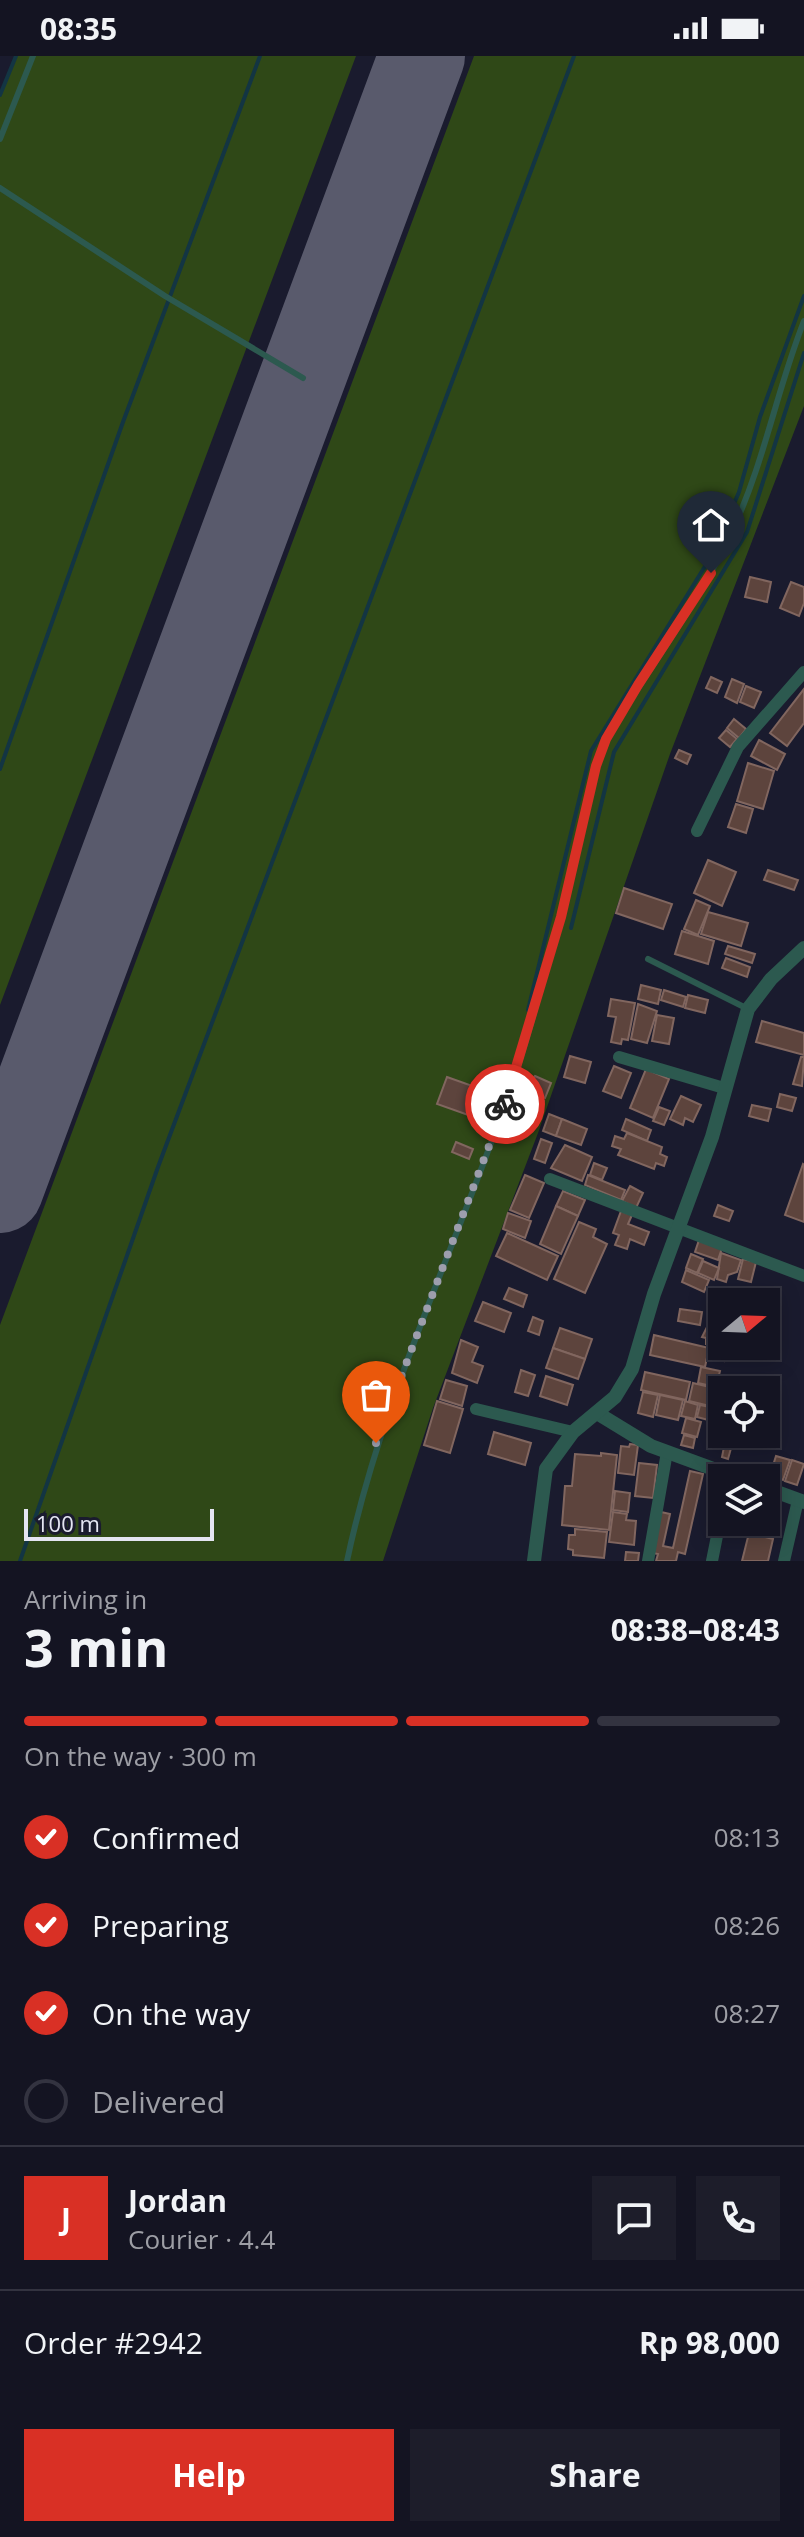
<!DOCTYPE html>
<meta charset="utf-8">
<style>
body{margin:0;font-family:"Open Sans",sans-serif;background:#1d1d2a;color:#f1f3f6;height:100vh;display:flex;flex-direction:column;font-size:30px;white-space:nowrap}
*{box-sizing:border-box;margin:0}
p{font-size:26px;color:#9d9ea5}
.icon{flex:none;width:44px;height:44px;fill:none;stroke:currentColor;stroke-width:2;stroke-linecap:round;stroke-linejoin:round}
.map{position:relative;height:1505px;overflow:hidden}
.side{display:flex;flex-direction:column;background:#141422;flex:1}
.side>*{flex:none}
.needle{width:52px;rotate:71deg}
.fabs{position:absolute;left:708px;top:1232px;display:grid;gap:16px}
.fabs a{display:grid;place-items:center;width:72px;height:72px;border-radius:0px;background:#141422;box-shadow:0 4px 20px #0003,0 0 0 2px #333340;font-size:40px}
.scale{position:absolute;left:24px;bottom:20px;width:190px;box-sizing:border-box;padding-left:8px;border:4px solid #e4e5f2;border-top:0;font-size:22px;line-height:28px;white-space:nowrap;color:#e4e5f2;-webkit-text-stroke:6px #1a1b2e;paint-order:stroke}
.pin{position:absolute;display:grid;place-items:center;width:68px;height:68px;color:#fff;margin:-82px -34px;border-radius:50% 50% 50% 0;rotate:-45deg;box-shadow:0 0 8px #0007}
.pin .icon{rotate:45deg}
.courier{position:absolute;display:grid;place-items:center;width:80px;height:80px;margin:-40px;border:6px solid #d93025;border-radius:50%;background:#fff;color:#222;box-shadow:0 2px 10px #0007}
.head em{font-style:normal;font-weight:700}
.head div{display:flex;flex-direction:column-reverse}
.head{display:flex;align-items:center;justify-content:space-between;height:136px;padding:0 24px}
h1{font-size:52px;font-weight:700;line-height:60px}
.bar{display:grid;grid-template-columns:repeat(4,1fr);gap:12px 8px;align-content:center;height:96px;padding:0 24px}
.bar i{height:10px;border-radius:6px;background:#333340}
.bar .selected{background:#d93025}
.bar p{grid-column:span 4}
.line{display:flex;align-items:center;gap:20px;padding:0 24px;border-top:2px solid #333340}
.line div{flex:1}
.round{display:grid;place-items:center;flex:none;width:84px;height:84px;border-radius:0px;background:#1d1d2a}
ol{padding:0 24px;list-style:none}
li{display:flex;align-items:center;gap:24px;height:88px}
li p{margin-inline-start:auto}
li .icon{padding:8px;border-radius:50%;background:#d93025;color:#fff;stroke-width:4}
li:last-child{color:#9d9ea5}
li i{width:44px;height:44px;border:4px solid #333340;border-radius:50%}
.action{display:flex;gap:16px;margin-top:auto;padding:16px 24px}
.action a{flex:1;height:92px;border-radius:0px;background:#d93025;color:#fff;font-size:32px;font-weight:700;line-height:92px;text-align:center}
.action a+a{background:#1d1d2a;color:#f1f3f6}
.status{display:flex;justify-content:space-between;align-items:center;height:56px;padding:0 40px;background:#141422;direction:ltr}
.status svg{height:22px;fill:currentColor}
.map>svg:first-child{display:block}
.green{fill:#2f4817}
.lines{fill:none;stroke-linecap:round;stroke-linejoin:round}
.stream{stroke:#133543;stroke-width:4}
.runway{stroke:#595a6c;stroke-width:86}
.building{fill:#5d443d;stroke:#81665f;stroke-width:2}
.service{stroke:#2c594f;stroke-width:6}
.minor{stroke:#2c594f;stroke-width:12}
.tertiary{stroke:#2c594f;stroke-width:14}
.done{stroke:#9d9ead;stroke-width:8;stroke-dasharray:0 14.4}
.route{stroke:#d93025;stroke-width:10}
</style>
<div class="status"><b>08:35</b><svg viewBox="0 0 49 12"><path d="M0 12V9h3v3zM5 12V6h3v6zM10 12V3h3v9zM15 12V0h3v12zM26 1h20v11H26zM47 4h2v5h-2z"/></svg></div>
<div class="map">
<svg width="804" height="1505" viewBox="0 0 804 1505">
<rect width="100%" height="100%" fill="#1a1b2e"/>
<!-- green -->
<g class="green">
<path d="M16,0H356L0,949V39Z"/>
<path d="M474,0H804V350L670,698L538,1077L433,1352L383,1505H0V1269Z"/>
</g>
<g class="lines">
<!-- stream -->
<g class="stream">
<path d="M0,39L16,0"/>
<path d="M0,713L123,366L260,0"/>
<path d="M571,872L614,696L747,476L804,297"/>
<path d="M528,954L591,695L712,499L739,436L760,361L804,240"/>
<path d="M20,1505L158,1111L574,0"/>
</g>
<!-- runway -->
<path class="runway" d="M0,1134L422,0"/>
</g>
<!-- building -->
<g class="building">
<path d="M750,521L771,526L767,546L745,541Z"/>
<path d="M791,526L804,531V547L799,560L780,552Z"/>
<path d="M711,621L722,626L717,637L706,632Z"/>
<path d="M732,623L744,628L737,647L725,641Z"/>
<path d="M746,630L761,636L754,652L740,646Z"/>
<path d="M804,633V667L787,690L770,677Z"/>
<path d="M734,663L746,673L739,682L727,672Z"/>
<path d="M726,674L737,683L730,691L719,682Z"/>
<path d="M759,684L785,698L777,714L751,700Z"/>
<path d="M679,694L691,699L687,708L675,702Z"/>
<path d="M748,707L774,715L763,753L737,745Z"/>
<path d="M736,748L753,753L746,777L728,771Z"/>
<path d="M708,804L736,816L722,850L694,837Z"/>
<path d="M768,814L798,824L794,834L764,824Z"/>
<path d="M624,832L672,848L663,873L616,857Z"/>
<path d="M696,844L710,850L698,879L684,873Z"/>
<path d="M708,856L748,867L741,890L701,878Z"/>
<path d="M682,875L714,885L708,908L675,898Z"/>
<path d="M728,890L755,898L752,907L725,898Z"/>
<path d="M726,902L750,911L747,921L722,912Z"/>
<path d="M641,929L661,934L658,948L638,943Z"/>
<path d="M664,934L686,941L683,951L661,944Z"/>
<path d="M688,939L708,944L705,957L685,952Z"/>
<path d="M611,943L635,947L628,984L622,983L621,988L611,986L616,961L608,960Z"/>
<path d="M638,948L657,955L647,987L631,983Z"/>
<path d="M657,959L674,962L669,988L652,985Z"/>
<path d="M762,965L804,977V999L756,986Z"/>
<path d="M570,1000L591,1006L585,1027L564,1021Z"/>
<path d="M801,1001H804L802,1030L793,1028Z"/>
<path d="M614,1010L631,1017L621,1042L603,1035Z"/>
<path d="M646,1013L669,1023L653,1062L630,1052Z"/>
<path d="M535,1020L551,1027L545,1042L527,1035Z"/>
<path d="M447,1021L481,1033L471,1060L437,1048Z"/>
<path d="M528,1037L544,1045L539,1061L522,1055Z"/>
<path d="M780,1038L796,1042L792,1055L777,1051Z"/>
<path d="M681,1040L701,1049L693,1066L685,1062L683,1069L670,1063Z"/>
<path d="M752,1049L771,1053L768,1065L749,1060Z"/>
<path d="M659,1051L670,1055L664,1069L653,1065Z"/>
<path d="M549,1058L562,1063L556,1080L543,1075Z"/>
<path d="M562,1063L587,1073L581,1089L556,1080Z"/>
<path d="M626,1063L651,1074L647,1085L622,1074Z"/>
<path d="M627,1077L662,1091L660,1098L667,1101L664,1110L656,1107L654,1113L618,1099L621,1093L612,1090L615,1080L624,1083Z"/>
<path d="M541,1083L552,1087L545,1107L534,1103Z"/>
<path d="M456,1086L473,1093L469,1103L452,1096Z"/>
<path d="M565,1089L592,1101L582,1125L551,1112Z"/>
<path d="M594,1107L607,1112L602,1124L590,1119Z"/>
<path d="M803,1108L804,1109V1166L785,1159Z"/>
<path d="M525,1119L544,1127L529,1162L510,1154Z"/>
<path d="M588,1119L625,1134L621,1144L585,1129Z"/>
<path d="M630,1130L643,1137L636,1152L622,1145Z"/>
<path d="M563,1135L585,1144L578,1160L556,1150Z"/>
<path d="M718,1149L733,1155L729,1165L714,1160Z"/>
<path d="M556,1150L578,1160L561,1198L540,1188Z"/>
<path d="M621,1155L632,1159L628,1168L649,1176L644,1189L630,1183L627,1193L615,1189L619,1179L613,1177Z"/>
<path d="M508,1157L531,1165L525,1182L503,1173Z"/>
<path d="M579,1166L596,1173L593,1181L607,1188L585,1237L554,1223Z"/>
<path d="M507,1177L558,1200L547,1224L496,1200Z"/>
<path d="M699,1184L722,1192L718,1204L695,1196Z"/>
<path d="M721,1197L741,1204L737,1216L728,1219L726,1226L717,1223Z"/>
<path d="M691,1198L703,1203L697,1217L686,1212Z"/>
<path d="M743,1203L756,1206L751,1226L738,1223Z"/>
<path d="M703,1205L719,1212L714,1224L698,1217Z"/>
<path d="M686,1214L709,1224L704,1236L682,1226Z"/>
<path d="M509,1232L527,1239L523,1251L504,1243Z"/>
<path d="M733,1234L749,1238L747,1246H730Z"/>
<path d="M719,1235L730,1237L728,1246L717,1245Z"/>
<path d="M483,1246L511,1257L504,1276L475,1265Z"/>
<path d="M680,1253L702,1256L700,1269L678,1265Z"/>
<path d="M533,1261L543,1265L539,1279L528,1275Z"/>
<path d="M708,1269L717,1270L714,1289L706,1288V1282L702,1281Z"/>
<path d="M560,1272L592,1283L585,1303L553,1292Z"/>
<path d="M654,1279L709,1292L705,1311L650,1299Z"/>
<path d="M461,1284L478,1291L472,1306L483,1310L477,1327L452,1317Z"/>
<path d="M553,1292L585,1303L578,1323L546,1312Z"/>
<path d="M711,1292L726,1295L724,1305L709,1302Z"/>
<path d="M701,1311L720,1315L716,1331L698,1327Z"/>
<path d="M521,1314L535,1319L528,1340L515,1336Z"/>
<path d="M645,1316L690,1326L686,1344L641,1334Z"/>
<path d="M546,1320L573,1329L567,1349L540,1340Z"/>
<path d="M446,1324L467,1330L462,1350L440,1343Z"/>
<path d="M693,1327L718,1333L714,1351L689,1345Z"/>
<path d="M643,1336L658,1339L653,1361L638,1357Z"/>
<path d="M660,1339L683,1344L678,1364L656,1359Z"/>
<path d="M437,1345L463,1353L450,1397L424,1389Z"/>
<path d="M685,1345L698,1349L695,1363L681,1360Z"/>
<path d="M700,1349L715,1352L712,1365L697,1361Z"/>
<path d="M718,1352L722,1353V1378H735L728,1403L722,1401L724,1391L713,1387L719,1366L714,1365Z"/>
<path d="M686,1362L701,1366L697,1381L682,1377Z"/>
<path d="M494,1376L531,1387L525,1409L488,1398Z"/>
<path d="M684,1379L695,1382L693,1392L681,1389Z"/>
<path d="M630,1388L638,1389L634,1419L618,1417L621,1390L629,1391Z"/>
<path d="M601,1397L617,1399L609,1474L562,1469L565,1430H572L575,1398L601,1400Z"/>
<path d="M776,1400L790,1404L783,1424L770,1419Z"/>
<path d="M792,1404L804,1408L797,1429L785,1425Z"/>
<path d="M639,1407L657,1409L653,1442L635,1440Z"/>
<path d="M690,1415L703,1418L685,1498L678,1496L676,1505H656L658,1498L652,1497L661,1456L670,1458L663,1490L673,1492Z"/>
<path d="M615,1435L630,1437L628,1456L613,1454Z"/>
<path d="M766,1444L780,1447L776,1464L766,1461Z"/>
<path d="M613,1456L627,1458L626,1464L636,1465L634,1489L609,1486Z"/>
<path d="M766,1462L777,1465L773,1481L748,1474L750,1466H766Z"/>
<path d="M575,1473L607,1476L604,1502L573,1499V1494L568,1493L569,1479H575Z"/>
<path d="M749,1477L773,1483L768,1505H742Z"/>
<path d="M626,1496L639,1497L638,1505H625Z"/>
</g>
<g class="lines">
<!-- service -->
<g class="service">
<path d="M0,83L33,0"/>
<path d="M0,132L165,240L303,322"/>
<path d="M648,903L748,953"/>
<path d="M347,1505C381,1344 453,1198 507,1043C545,934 568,822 596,710L606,683C648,613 699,547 733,473C764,407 777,333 804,265"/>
</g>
<!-- minor -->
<g class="minor">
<path d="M697,775L738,691L804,616"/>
<path d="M619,1001L724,1032"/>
<path d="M550,1123L804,1220"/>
<path d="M476,1353L573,1376"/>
<path d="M648,1505L667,1396"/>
<path d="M712,1505L722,1455"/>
<path d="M784,1505L798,1444"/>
</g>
<!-- tertiary -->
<g class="tertiary">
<path d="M597,1357L651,1390L738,1422"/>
<path d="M766,1432L804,1446"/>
<path d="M534,1505L546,1413L573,1376L615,1341L632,1313L654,1238L712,1081L748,953L771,923L804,892"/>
</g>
</g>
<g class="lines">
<!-- done -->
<path class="done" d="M376,1387L505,1048"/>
<!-- route -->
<path class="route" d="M505,1048L561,861L596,710L606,683L638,629L711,517"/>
</g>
</svg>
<div class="fabs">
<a><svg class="needle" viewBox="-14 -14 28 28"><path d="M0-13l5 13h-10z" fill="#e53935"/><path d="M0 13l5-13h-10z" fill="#9d9ea5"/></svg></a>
<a><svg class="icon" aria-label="locate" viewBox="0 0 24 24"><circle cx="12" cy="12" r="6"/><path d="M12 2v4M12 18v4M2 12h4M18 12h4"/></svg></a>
<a><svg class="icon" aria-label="layers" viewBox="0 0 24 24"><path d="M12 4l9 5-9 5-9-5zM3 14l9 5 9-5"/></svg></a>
</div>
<div class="scale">100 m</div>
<div class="pin" style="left:376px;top:1387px;background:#ea580c"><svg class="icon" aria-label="bag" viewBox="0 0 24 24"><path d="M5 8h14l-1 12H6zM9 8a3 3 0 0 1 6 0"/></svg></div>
<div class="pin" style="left:711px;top:517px;background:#1f2937"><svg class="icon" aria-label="home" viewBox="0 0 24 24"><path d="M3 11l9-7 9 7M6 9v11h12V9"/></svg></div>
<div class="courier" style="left:505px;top:1048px"><svg class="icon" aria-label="bike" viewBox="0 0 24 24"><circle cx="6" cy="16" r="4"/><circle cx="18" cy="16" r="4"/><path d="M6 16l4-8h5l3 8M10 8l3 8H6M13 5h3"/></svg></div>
</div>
<section class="side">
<div class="head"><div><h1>3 min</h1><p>Arriving in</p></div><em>08:38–08:43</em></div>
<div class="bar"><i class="selected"></i><i class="selected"></i><i class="selected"></i><i></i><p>On the way · 300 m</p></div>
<ol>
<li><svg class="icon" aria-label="check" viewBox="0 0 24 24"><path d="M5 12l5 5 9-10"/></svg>Confirmed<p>08:13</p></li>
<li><svg class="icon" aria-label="check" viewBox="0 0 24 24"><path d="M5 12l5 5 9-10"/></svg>Preparing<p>08:26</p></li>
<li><svg class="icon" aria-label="check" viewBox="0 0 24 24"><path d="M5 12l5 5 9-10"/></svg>On the way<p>08:27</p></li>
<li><i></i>Delivered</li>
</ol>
<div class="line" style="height:144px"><b class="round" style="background:#d93025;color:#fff">J</b><div><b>Jordan</b><p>Courier · 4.4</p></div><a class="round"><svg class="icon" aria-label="chat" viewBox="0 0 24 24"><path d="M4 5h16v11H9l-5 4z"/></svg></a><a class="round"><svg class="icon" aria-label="phone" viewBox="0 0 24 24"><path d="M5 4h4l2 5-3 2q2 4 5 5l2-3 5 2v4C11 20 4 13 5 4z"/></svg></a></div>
<div class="line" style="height:104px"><div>Order #2942</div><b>Rp 98,000</b></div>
<div class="action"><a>Help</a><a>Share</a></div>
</section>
